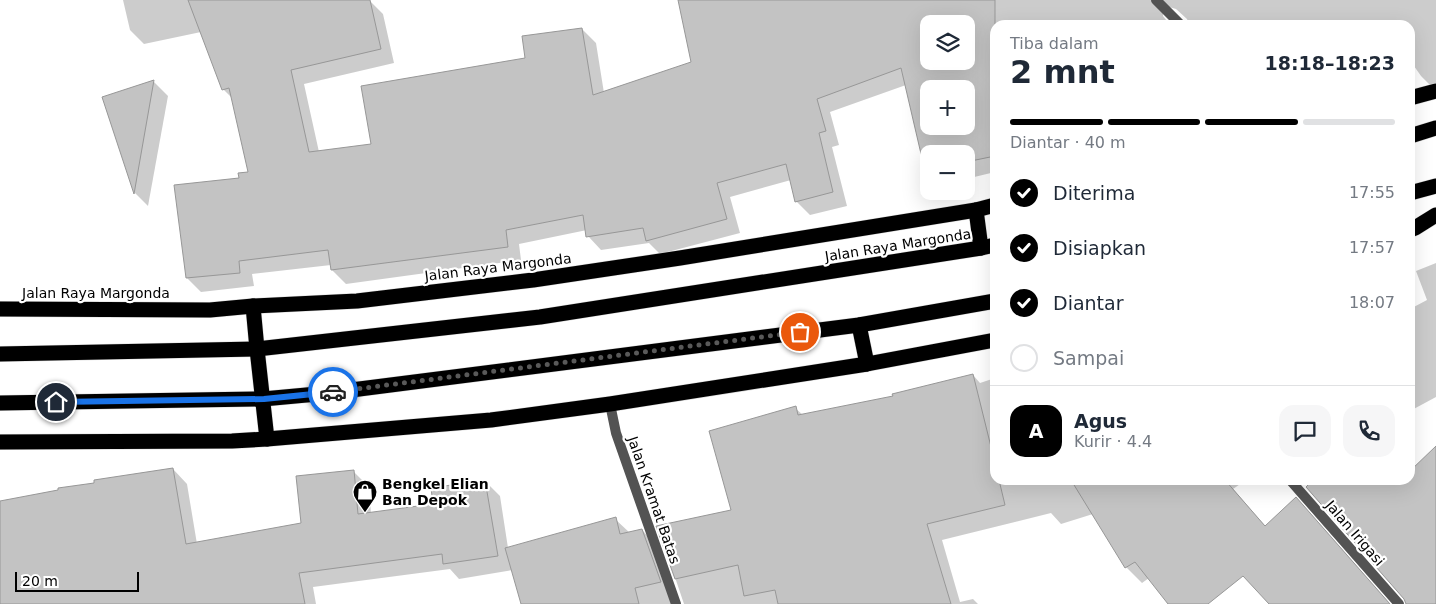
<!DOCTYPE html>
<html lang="id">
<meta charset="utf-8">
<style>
body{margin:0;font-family:"DejaVu Sans",sans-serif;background:#f6f6f7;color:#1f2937;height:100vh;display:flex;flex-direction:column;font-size:19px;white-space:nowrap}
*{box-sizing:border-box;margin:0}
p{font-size:16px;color:#747a83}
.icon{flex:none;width:28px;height:28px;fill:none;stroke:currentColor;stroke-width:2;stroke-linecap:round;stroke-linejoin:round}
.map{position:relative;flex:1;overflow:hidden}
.details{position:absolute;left:990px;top:20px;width:425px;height:465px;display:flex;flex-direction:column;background:#fff;border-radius:15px;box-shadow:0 5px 20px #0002}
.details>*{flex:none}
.tools{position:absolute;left:920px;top:15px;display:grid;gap:10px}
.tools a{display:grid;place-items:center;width:55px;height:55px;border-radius:10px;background:#fff;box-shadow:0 5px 20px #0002;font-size:25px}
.scale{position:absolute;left:15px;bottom:12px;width:124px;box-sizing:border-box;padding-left:5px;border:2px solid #000;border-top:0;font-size:14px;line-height:18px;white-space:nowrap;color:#000;-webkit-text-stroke:4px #fff;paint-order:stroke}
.pin{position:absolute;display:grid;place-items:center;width:42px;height:42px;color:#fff;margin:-21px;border:2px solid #fff;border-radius:50%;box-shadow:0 1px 5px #0007}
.courier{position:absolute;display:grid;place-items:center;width:50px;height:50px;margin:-25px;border:4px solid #1a73e8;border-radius:50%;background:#fff;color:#222;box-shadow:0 1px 6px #0007}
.headline em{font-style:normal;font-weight:800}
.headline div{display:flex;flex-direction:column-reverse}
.headline{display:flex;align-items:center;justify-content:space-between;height:85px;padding:0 20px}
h1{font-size:32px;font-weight:800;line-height:38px}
.bar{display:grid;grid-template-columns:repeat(4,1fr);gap:8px 5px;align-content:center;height:60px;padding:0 20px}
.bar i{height:6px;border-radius:4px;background:#e0e1e3}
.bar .on{background:#000}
.bar p{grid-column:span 4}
.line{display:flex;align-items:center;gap:12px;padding:0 20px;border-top:1px solid #e0e1e3}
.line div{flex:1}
.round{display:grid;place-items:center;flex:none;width:52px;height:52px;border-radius:15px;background:#f6f6f7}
ol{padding:0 20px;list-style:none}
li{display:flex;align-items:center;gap:15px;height:55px}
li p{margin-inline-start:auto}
li .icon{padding:5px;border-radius:50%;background:#000;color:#fff;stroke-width:4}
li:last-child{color:#747a83}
li i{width:28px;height:28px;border:2px solid #e0e1e3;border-radius:50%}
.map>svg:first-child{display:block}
.shadow{fill:#0003;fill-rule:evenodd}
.building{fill:#c3c3c3;stroke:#979797;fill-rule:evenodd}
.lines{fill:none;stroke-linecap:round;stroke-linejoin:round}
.highway-casing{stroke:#dbdbdb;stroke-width:16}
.street{stroke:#535353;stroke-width:10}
.highway{stroke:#000;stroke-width:15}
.done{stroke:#595959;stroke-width:5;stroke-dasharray:0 9}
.route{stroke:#1a73e8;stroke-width:6}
.labels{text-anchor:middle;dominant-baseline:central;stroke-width:4.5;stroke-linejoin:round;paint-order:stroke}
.street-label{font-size:14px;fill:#000;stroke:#fff}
.poi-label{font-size:14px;font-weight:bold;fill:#000;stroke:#fff;text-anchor:start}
</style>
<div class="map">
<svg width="1436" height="604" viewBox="0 0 1436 604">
<rect width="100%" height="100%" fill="#fff"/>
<!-- shadow -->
<g class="shadow">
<path d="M123,0H369L383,14L394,63L304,84L319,152L372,145L582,29L596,43L604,93L692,63L680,0H1436V89L1435,90L1421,76L1414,66L1410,69V25H1189L1187,19L1176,9L1169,7L1164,9L1163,16L1170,25H995V172L966,179V154H929V174L926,171L906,85L830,112L839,145L832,147L847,206L810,215L796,201L791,180L730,197L740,233L660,254L649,243L601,250L588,236L587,230L519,244L521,260L346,284L332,270L331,265L252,274L254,286L201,292L187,278L240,179L250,173L233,99L223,89L201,32L144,44L130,30ZM929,24H966V61H929ZM929,89H966V126H929Z"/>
<path d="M154,82L168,96L148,206L135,193L104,98Z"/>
<path d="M1436,263V397L1410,411V309L1427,300L1416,271Z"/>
<path d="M973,375L980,383L995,378V480H1246L1233,489L1266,527L1295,498L1311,514L1390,604H1286L1208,515L1165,551L1209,604H1169L1149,578L1142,583L1126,567L1093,514L1061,524L1051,513L942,540L960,602L973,599L978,604H684L658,527L733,511L795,408L803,415L894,397Z"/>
<path d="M173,469L187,484L197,544L302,524L354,472L369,487L371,514L435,505L485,481L500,496L508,548L615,519L630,533L642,530L660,549L680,604H522L513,570L459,579L450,569L313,587L316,604H0V503Z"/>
</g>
<!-- building -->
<g class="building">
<path d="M188,0H370L381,49L291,70L309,152L371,144L361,86L525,58L522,36L582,28L593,95L691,62L678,0H995V156L966,162V154H929V170L925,171L901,68L817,99L826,131L819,133L833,192L795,202L786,164L717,183L727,219L646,241L643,228L586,237L583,215L506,230L508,247L331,270L328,250L239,261L240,273L186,278L174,185L239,178L238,173L248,172L229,88L222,90ZM929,24H966V61H929ZM929,89H966V126H929Z"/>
<path d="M154,80L134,194L102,97Z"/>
<path d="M973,374L995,463V480H999L1005,505L927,524L951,604H778L775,590L744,596L738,565L675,579L656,526L731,510L709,431L796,406L798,415L893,396L892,394Z"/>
<path d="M1436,446V604H1406L1404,599L1306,487L1313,480H1410V471Z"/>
<path d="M173,468L186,544L301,523L296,476L354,470L358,514L433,504L431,488L485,480L498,556L443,564L442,554L299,573L305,604H0V501L58,490V488L94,483V480Z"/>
<path d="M1071,480H1225L1265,526L1296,497L1390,604H1269L1243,576L1208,604H1168L1135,562L1125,568Z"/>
<path d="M616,517L620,534L642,529L661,582L635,588L639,604H521L505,548Z"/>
</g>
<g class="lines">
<defs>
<g id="highway">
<path d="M1410,98L1436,91"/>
<path d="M1410,136L1436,128"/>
<path d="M1410,193L1436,186"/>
<path d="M976,210L981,248"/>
<path d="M1410,230L1415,228L1436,215"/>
<path d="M253,306L257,349L267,439"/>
<path d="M0,309L210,310L253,306L357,301L533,280L680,258L976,210L995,205"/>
<path d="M859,325L867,364"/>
<path d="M0,354L257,349L540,317L981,248L995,245"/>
<path d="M0,403L263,399L328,393L859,325L995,301"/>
<path d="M0,442L232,441L267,439L491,420L610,404L867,364L995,340"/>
</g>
</defs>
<!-- highway casing -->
<use href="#highway" class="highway-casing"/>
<!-- street -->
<g class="street">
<path d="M1156,0L1181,25"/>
<path d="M610,404L616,433L676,604"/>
<path d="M1290,480L1399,604"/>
</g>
<!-- highway -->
<use href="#highway" class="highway"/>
</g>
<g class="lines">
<!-- done -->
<path class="done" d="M333,392L800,332"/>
<!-- route -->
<path class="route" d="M56,402L264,399L333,392"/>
</g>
<!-- icons -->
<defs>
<symbol id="shop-pin" viewBox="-11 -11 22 30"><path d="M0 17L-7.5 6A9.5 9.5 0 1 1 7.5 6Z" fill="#000" stroke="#fff"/><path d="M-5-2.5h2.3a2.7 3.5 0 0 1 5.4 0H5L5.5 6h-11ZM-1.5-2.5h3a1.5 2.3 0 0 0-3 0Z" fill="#fff"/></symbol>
</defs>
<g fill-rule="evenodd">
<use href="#shop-pin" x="351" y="478" width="28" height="38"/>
</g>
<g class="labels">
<!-- street labels -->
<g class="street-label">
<text transform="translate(898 245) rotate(-9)">Jalan Raya Margonda</text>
<text transform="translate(498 267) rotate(-7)">Jalan Raya Margonda</text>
<text x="96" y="293">Jalan Raya Margonda</text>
<text transform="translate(654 500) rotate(71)">Jalan Kramat Batas</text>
<text transform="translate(1355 533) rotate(49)">Jalan Irigasi</text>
</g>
<!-- poi labels -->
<g class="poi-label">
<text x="382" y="484">Bengkel Elian<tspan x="382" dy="16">Ban Depok</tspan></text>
</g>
</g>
</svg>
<div class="tools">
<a><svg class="icon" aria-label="layers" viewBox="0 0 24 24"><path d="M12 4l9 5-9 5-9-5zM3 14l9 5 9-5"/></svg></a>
<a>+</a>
<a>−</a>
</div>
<div class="scale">20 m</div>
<div class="pin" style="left:800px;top:332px;background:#ea580c"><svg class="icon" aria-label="bag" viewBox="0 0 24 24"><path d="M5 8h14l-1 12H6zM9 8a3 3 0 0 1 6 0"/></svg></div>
<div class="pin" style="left:56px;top:402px;background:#1f2937"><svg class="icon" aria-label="home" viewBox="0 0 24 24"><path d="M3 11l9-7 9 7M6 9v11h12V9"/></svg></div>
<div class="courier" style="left:333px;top:392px"><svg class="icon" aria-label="car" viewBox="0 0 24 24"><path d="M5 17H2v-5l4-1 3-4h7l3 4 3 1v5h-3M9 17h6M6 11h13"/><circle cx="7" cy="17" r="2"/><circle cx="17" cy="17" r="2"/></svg></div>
<section class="details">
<div class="headline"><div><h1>2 mnt</h1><p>Tiba dalam</p></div><em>18:18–18:23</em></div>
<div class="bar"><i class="on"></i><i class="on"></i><i class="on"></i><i></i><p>Diantar · 40 m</p></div>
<ol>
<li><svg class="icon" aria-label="check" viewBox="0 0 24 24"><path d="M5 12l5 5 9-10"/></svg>Diterima<p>17:55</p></li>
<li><svg class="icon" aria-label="check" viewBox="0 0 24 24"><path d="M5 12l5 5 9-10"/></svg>Disiapkan<p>17:57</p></li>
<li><svg class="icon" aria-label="check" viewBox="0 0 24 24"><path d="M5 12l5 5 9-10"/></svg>Diantar<p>18:07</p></li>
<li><i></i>Sampai</li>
</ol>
<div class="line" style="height:90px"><b class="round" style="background:#000;color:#fff">A</b><div><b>Agus</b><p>Kurir · 4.4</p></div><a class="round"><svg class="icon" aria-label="chat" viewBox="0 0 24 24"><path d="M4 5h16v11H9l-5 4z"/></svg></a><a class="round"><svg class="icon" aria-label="phone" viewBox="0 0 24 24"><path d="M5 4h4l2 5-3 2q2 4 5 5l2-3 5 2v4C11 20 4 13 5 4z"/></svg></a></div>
</section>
</div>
